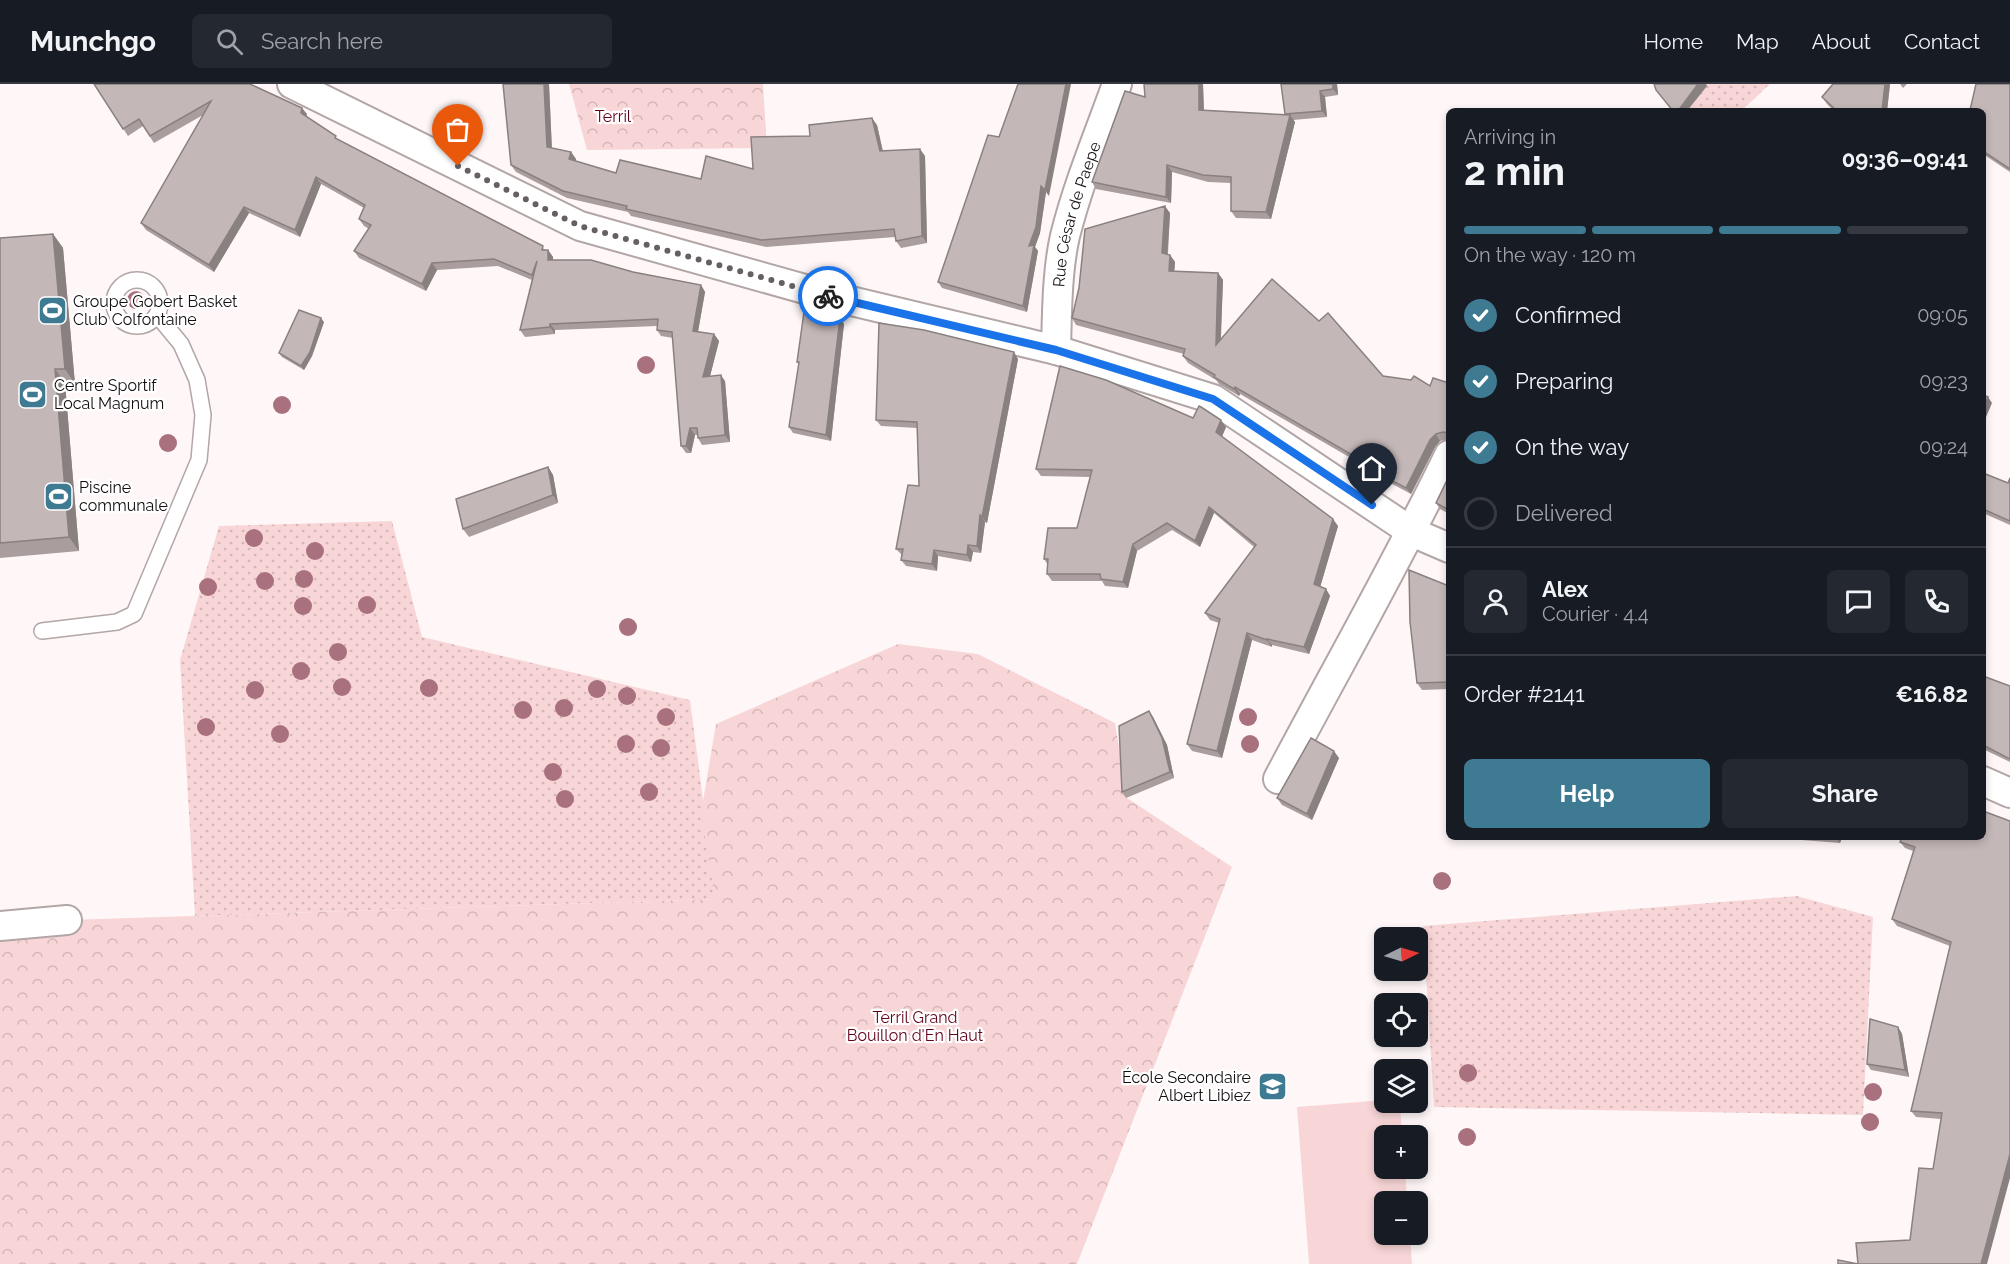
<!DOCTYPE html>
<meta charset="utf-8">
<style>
body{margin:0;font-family:Raleway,sans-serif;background:#242831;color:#f1f3f6;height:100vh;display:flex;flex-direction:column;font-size:22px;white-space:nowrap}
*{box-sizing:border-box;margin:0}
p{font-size:20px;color:#9ea1a6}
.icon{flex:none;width:33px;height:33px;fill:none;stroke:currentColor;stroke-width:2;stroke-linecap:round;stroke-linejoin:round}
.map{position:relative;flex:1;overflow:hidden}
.side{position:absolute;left:1446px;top:24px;width:540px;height:732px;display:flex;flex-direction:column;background:#171b24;border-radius:9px;box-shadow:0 3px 9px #0003}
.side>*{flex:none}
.needle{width:39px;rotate:85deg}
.buttons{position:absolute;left:1374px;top:843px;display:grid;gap:12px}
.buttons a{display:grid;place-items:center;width:54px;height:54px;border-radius:9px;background:#171b24;box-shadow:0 3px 9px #0003;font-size:30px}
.pin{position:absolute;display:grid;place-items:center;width:51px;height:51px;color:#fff;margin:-62px -26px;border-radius:50% 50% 50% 0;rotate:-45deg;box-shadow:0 0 6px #0007}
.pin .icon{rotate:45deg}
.courier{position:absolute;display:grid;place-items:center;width:60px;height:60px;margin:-30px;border:4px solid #1a73e8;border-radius:50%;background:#fff;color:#222;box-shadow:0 2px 8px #0007}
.headline em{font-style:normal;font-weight:700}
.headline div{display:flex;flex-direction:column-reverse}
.headline{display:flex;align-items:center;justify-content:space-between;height:102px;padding:0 18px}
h1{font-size:39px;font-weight:700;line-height:45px}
.bar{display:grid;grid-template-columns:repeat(4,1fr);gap:9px 6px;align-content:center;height:72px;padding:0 18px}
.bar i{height:8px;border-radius:4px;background:#363941}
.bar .current{background:#3e7a91}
.bar p{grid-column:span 4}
.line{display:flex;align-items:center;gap:15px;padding:0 18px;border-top:2px solid #363941}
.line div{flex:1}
.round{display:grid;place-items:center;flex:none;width:63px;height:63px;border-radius:9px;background:#242831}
ol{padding:0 18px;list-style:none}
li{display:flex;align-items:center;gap:18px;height:66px}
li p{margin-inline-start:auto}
li .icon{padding:6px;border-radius:50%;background:#3e7a91;color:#fff;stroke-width:4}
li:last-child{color:#9ea1a6}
li i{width:33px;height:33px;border:3px solid #363941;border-radius:50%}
.cta{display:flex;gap:12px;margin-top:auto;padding:12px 18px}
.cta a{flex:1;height:69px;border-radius:9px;background:#3e7a91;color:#fff;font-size:24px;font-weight:700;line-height:69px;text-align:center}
.cta a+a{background:#242831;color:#f1f3f6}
header{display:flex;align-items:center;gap:36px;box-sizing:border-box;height:84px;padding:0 30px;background:#171b24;border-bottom:2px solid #363941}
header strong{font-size:28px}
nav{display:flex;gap:33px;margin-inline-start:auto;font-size:21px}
.search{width:420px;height:54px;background:#242831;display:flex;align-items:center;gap:15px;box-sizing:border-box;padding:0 21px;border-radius:9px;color:#9ea1a6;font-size:22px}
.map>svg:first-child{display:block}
.grass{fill:url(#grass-dots)}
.forest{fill:url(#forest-crowns)}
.pitch{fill:#f8d6d7}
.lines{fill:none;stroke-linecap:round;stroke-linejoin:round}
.lane-casing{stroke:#b2a6a6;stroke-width:18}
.street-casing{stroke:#b2a6a6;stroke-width:32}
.lane{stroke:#fff;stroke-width:15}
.street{stroke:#fff;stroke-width:28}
.tree{fill:#a9707e}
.wall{fill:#a99d9d}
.shaded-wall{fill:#898080}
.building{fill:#c4b7b7;stroke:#898080;stroke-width:1.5}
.done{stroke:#666060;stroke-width:6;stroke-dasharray:0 10.8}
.route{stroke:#1a73e8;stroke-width:8}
.labels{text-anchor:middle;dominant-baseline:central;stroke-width:4.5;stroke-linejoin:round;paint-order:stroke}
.park-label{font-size:16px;fill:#63021b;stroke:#fff}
.street-label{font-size:16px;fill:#130f0f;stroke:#fff}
.poi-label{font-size:16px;fill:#130f0f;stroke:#fff;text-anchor:start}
</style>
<header>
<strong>Munchgo</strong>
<div class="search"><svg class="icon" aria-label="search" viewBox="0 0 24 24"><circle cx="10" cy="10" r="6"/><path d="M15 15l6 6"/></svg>Search here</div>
<nav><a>Home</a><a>Map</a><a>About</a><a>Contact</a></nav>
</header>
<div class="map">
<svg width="2010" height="1180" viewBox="0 0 2010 1180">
<defs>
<pattern id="grass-dots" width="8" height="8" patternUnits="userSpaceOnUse" patternTransform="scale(1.5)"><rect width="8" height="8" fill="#f8d6d7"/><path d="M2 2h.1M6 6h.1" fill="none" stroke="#d4b6b7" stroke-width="1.8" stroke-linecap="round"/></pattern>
<pattern id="forest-crowns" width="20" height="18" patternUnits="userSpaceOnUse" patternTransform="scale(1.5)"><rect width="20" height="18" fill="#f8d6d7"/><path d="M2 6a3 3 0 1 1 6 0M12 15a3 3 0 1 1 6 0" fill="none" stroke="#d4b6b7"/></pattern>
</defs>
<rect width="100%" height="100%" fill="#fff7f7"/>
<!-- grass -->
<g class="grass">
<path d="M1693,0H1770L1741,27H1675Z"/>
<path d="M392,437L422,553L690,616L716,815L195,832L180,576L219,442Z"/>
<path d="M1797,812L1873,833L1863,1031L1434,1023L1423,842Z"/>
</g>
<!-- forest -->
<g class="forest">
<path d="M569,0H763L767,64L587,66Z"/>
<path d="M898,560L978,570L1115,639L1127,714L1232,783L1077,1180H0V842L67,836L715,815L701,729L716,640Z"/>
</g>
<!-- pitch -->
<path class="pitch" d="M1384,1016V1018L1400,1019L1402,1051L1384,1052V1084L1405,1085L1407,1117L1384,1118V1150L1410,1151L1412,1180H1309L1297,1023Z"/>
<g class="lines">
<defs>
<g id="lane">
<circle cx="137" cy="219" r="23"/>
<path d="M42,547L117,538L134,530L199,376L203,331L197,296L181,260L157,231"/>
</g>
<g id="street">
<path d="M292,0L580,142L826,211L1056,266L1213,315L1412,448L1449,464"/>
<path id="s1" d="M1056,266C1057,229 1057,187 1065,152C1078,100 1099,50 1117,0"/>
<path d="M1278,695C1335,587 1396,481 1449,371"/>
<path d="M1983,697L2010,709"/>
<path d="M0,842L67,836"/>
</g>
</defs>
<!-- lane casing -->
<use href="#lane" class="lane-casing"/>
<!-- street casing -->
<use href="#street" class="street-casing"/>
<!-- lane -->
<use href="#lane" class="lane"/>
<!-- street -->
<use href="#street" class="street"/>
</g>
<!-- trees -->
<g class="tree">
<circle cx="136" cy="216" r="9"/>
<circle cx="646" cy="281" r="9"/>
<circle cx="282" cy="321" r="9"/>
<circle cx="168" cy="359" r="9"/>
<circle cx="254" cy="454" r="9"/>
<circle cx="315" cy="467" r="9"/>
<circle cx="304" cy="495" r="9"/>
<circle cx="265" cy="497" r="9"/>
<circle cx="208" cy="503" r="9"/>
<circle cx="367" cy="521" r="9"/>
<circle cx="303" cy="522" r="9"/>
<circle cx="628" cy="543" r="9"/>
<circle cx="338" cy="568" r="9"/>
<circle cx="301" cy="587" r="9"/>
<circle cx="342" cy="603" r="9"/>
<circle cx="429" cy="604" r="9"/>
<circle cx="597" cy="605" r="9"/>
<circle cx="255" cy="606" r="9"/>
<circle cx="627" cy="612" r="9"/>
<circle cx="564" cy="624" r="9"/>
<circle cx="523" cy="626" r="9"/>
<circle cx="666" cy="633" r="9"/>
<circle cx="1248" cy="633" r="9"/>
<circle cx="206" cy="643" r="9"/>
<circle cx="280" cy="650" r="9"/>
<circle cx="626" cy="660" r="9"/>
<circle cx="1250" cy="660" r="9"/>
<circle cx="661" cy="664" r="9"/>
<circle cx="553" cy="688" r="9"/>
<circle cx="649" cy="708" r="9"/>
<circle cx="565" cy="715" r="9"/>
<circle cx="1442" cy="797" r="9"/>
<circle cx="1468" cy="989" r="9"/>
<circle cx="1873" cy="1008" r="9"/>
<circle cx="1870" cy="1038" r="9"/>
<circle cx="1467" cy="1053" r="9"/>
</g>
<!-- wall -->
<g class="wall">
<path d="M94,0L307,30L306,33L339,56L546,166H548L553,173V176L633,188L701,201L705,208L698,248L714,250L719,257L710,292L725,297L730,358L702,361L698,354V351H695L691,369H686L681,362L673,254L661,252L657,246V242L555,246V250L525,253L520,246L532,196L498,182L437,186L426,207L359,174L354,167L369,145L364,142L359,135L364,124L321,100L300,153L249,129L214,188L146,146L141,139L203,31L154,59L143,42L128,52Z"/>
<path d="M503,0H549L552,64L571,68L576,75L575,77L616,89L701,95L753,85L810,52L877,41L883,67L925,72L927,159L901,164L896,157L895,153L766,163L631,132L628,128L567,114L516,88L511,81Z"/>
<path d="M1018,0L1049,112L1046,108L1040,149L1035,163L1038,167L1027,228L942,204L938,198L999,53Z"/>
<path d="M1144,0H1203L1204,26L1285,31L1281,0H1337L1338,11L1325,13L1327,33L1293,36L1295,38L1271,135L1236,134L1231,127V99L1208,98L1172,88L1171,119L1096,105L1092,98L1145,13Z"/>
<path d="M1833,0H1890L1887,27H1834L1827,20L1822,13Z"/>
<path d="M1900,0H1907L1903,4Z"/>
<path d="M2010,0V88L1983,70V27H1971L1970,26Z"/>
<path d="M1170,129L1168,170L1170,171L1175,178L1174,187L1218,189L1223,196L1221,255L1319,237L1383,292L1430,302L1449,299V355L1440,357L1435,363L1411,410L1379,393L1375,388L1240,310L1239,312L1219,300L1216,296L1188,279L1183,272L1184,270L1076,241L1072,234Z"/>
<path d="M53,150L63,164L75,300L65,299L79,467L0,474V154Z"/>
<path d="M840,234L844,240L831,357L793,349L789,343L799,281L797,278Z"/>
<path d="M324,238L312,272L304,286L282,273L279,269Z"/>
<path d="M1018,275L987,439L985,438L981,469L973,468L971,478L938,472L937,487L906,482L901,476L902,471L896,465L919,402L917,344L881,342L876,336Z"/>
<path d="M1226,343L1222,352L1338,442L1320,503L1326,505L1330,512L1309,570L1272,561V563L1252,556L1222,674L1192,667L1187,660L1219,539L1210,536L1205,529L1254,463L1214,429L1200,463L1172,446L1137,467L1128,504L1105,502L1102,497H1052L1047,490L1048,481L1044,475L1077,444L1090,393L1041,392L1036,385Z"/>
<path d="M548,383L553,391L558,419L469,453L463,445Z"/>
<path d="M1983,389L2008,399L2010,394V441L1983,429Z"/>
<path d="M1449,392V430L1440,425L1436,419Z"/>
<path d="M1449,502V605L1422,606L1417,599Z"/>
<path d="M1983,592L2010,602V678L1983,665Z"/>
<path d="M1149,627L1153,633L1167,661L1174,694L1126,714L1122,708Z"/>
<path d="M1339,674L1312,736L1282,721L1277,714Z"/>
<path d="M1800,753H1842L1840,759L1802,756Z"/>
<path d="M1983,753L2010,1094L1910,1156L1933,1085L1941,1035L1916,1033L1911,1027L1950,862L1897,842L1892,835L1913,767L1905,764L1900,758Z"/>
<path d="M1898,943L1902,950L1909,993L1871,986L1867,980Z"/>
</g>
<!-- shaded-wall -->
<g class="shaded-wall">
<path d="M544,0H549L552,70L547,63Z"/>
<path d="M1066,0H1071L1049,112L1045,106Z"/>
<path d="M1199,0H1203L1204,33L1199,26Z"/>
<path d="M1333,0H1337L1338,11L1333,5Z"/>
<path d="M1698,0H1706L1707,2L1687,27H1678Z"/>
<path d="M1885,0H1890L1887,27H1882Z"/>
<path d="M1320,7L1325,13L1327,33L1322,27Z"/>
<path d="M302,24L307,30L305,36L301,29Z"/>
<path d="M1290,31L1295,38L1271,135L1266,128Z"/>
<path d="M872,34L877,41L884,74L880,67Z"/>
<path d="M920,65L925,72L927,159L922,152Z"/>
<path d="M571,68L576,75L574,82L569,75Z"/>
<path d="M1167,81L1172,88L1171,119L1166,113Z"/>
<path d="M316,93L321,100L300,153L295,146Z"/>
<path d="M1041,102L1046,108L1040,149L1035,163L1038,167L1027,228L1023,222L1029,162Z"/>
<path d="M1165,122L1170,129L1167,176L1162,169Z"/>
<path d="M244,123L249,129L214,188L209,181Z"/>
<path d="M53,150L63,164L75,300L65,285Z"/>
<path d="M548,166L553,173V183L548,176Z"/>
<path d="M1170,171L1175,178L1174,193L1169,187Z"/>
<path d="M432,179L437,186L426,207L422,200Z"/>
<path d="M1218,189L1223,196L1220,268L1216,261Z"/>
<path d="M701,201L705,208L697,253L693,247Z"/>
<path d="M321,234L324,238L312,272L304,286L301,282Z"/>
<path d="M840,234L844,240L831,357L826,351Z"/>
<path d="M550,240L555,246V250L550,243Z"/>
<path d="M714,250L719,257L708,300L703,293Z"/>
<path d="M1014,268L1018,275L987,439L982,433Z"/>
<path d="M55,285L65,299L79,467L69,453Z"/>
<path d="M721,291L725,297L730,358L725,351Z"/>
<path d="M1235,303L1240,310L1239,312L1234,305Z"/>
<path d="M1988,313L1992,319L1983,340V324Z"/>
<path d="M1221,336L1226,343L1221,355L1216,348Z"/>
<path d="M690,344L695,351L691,369L686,362Z"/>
<path d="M1436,350L1440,357L1435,363L1411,410L1406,404L1430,356Z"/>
<path d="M548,383L553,391L558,419L553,411Z"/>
<path d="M1209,423L1214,429L1200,463L1195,457Z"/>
<path d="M980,431L985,438L981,469L977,462Z"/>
<path d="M1333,435L1338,442L1319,507L1314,500Z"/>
<path d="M1133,460L1137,467L1128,504L1123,498Z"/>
<path d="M968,461L973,468L971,478L967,471Z"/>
<path d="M934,466L938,472L937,487L932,480Z"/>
<path d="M1326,505L1330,512L1309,570L1304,563Z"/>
<path d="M1247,549L1252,556L1222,674L1217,667Z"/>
<path d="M1267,555L1272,561V563L1267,556Z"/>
<path d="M1149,627L1153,633L1167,661L1174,694L1170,688Z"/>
<path d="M1334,667L1339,674L1312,736L1307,730Z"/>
<path d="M1836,753H1842L1840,759Z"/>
<path d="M1898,943L1902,950L1909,993L1905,986Z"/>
<path d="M2010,1070V1094L1987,1180H1981Z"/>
</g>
<!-- building -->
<g class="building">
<path d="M94,0H250L302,24L301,29L336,52L335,54L543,162L542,166H548V176H591L633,188L701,201L693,247L714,250L703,293L721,291L725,351L698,354L697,344H690L686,362H681L672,248L657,246L658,235L550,240V243L520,246L537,177L532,191L494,175L432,179L422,200L354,167L371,141L359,135L365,121L316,93L295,146L244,123L209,181L141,139L211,17L150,52L139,35L123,45Z"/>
<path d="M503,0H544L547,63L571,68L569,75L616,89L620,76L701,95L706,72L753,85L751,53L810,52L809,41L872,34L880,67L920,65L922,152L896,157L894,145L761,156L626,125L627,122L563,107L511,81Z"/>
<path d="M1018,0H1066L1045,106L1041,102L1036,143L1029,162L1034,161L1023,222L938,198L988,51L999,53Z"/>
<path d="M1144,0H1199V26L1290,31L1266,128L1231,127V93L1203,91L1167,81L1166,113L1092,98L1125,7L1145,13Z"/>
<path d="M1281,0H1333V5L1320,7L1322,27L1285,30Z"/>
<path d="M1654,0H1698L1678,27H1673L1656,6Z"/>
<path d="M1833,0H1885L1882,27H1837L1822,13Z"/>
<path d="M1976,0H2010V85L1983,67V38L1985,29L1983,28V27L1970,26Z"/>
<path d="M1165,122L1162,169L1170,171L1169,187L1218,189L1216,261L1272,195L1319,237L1328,229L1383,292L1411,296L1414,292L1430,302L1433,294L1449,299V349L1443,348L1436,350L1430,356L1406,404L1374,387L1375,384L1235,303L1234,305L1214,293L1215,291L1183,272L1185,265L1072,234L1079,204L1085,145Z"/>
<path d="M53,150L65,285H55L69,453L0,459V154Z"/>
<path d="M299,226L321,234L310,268L301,282L279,269Z"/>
<path d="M804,228L840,234L826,351L789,343L799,278H797Z"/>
<path d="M879,239L924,246L1014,268L982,433L980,431L977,462L968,461L967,471L934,466L932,480L901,476L903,465H896L908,401L919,402L917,338L876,336Z"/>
<path d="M1060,282L1106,296L1193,334L1199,322L1201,323L1221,336L1216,348L1333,435L1314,500L1326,505L1304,563L1267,555V556L1247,549L1217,667L1187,660L1220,535L1205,529L1256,461L1209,423L1195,457L1167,439L1133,460L1123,498L1101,495L1100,490H1047L1048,475H1044L1048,444H1077L1092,386L1036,385Z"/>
<path d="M1983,311L1988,313L1983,324Z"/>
<path d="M548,383L553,411L463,445L456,415Z"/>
<path d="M1983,389L2008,399L2010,394V437L1983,425Z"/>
<path d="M1449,392V426L1436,419Z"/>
<path d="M1409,486L1449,502V598L1417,599L1410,538Z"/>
<path d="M1983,592L2010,602V675L1983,661Z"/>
<path d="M1149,627L1162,654L1170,688L1122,708L1119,642Z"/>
<path d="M1311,654L1334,667L1307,730L1277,714Z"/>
<path d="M1983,727L2010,737V1070L1981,1180H1858L1856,1159L1910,1156L1919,1084L1933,1085L1942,1029L1911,1027L1951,858L1892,835L1915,763L1900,758L1902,753H1983Z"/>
<path d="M1870,935L1898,943L1905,986L1867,980Z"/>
<path d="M1838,1176L1858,1180H1838Z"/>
</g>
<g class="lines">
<!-- done -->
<path class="done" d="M458,82L580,142L828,212"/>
<!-- route -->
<path class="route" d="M828,212L1056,266L1213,315L1372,421"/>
</g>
<!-- icons -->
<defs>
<symbol id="stadium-square" viewBox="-11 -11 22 22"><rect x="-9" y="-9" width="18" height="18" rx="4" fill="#3e7a91" stroke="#fff"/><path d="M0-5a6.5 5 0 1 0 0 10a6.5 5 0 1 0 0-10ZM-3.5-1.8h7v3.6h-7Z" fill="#fff"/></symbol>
<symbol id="school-square" viewBox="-11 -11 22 22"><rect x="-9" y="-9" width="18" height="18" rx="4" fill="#3e7a91" stroke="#fff"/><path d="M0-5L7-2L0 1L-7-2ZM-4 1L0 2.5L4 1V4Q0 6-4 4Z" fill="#fff"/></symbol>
</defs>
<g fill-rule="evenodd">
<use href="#stadium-square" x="36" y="210" width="33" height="33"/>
<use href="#stadium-square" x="16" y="294" width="33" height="33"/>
<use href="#stadium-square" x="42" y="396" width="33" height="33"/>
<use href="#school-square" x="1256" y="986" width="33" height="33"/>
</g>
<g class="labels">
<!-- park labels -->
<g class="park-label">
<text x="613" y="32">Terril</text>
<text x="915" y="933">Terril Grand<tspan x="915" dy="18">Bouillon d'En Haut</tspan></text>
</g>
<!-- street labels -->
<g class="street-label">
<text stroke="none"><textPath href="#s1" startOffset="138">Rue César de Paepe</textPath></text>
</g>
<!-- poi labels -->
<g class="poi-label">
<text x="73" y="217">Groupe Gobert Basket<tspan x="73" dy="18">Club Colfontaine</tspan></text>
<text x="54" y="301">Centre Sportif<tspan x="54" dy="18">Local Magnum</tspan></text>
<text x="79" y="403">Piscine<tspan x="79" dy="18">communale</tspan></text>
<text x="1251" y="993" text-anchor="end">École Secondaire<tspan x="1251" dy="18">Albert Libiez</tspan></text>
</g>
</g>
</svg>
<div class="buttons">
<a><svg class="needle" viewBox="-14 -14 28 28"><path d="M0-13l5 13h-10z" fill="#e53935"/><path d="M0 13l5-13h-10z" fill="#9ea1a6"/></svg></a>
<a><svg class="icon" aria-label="locate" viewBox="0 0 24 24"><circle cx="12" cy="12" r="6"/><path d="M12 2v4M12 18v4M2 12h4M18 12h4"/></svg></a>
<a><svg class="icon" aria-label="layers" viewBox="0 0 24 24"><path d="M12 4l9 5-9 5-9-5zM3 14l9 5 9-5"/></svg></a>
<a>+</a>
<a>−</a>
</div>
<div class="pin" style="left:458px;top:82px;background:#ea580c"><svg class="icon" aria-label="bag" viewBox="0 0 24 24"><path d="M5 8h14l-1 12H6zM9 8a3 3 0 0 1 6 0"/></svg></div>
<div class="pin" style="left:1372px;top:421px;background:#1f2937"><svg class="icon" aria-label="home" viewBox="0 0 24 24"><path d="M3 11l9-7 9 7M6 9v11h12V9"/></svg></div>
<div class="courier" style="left:828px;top:212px"><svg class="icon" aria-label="bike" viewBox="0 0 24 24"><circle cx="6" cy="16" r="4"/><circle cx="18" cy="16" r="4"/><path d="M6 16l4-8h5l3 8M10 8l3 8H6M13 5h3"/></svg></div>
<section class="side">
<div class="headline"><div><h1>2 min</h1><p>Arriving in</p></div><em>09:36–09:41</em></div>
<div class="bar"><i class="current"></i><i class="current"></i><i class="current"></i><i></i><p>On the way · 120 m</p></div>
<ol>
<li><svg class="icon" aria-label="check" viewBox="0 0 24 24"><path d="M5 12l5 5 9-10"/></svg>Confirmed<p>09:05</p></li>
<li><svg class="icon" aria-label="check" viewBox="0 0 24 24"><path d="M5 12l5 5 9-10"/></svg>Preparing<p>09:23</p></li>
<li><svg class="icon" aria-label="check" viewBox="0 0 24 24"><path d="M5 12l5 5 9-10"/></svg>On the way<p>09:24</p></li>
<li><i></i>Delivered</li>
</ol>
<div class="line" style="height:108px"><a class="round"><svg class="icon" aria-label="person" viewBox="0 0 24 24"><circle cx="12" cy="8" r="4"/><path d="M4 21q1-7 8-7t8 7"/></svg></a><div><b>Alex</b><p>Courier · 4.4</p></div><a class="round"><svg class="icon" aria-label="chat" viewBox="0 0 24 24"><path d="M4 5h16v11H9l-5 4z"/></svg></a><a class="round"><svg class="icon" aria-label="phone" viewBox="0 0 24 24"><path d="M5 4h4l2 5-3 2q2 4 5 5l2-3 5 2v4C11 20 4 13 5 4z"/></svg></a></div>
<div class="line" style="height:78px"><div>Order #2141</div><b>€16.82</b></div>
<div class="cta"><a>Help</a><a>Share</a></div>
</section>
</div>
